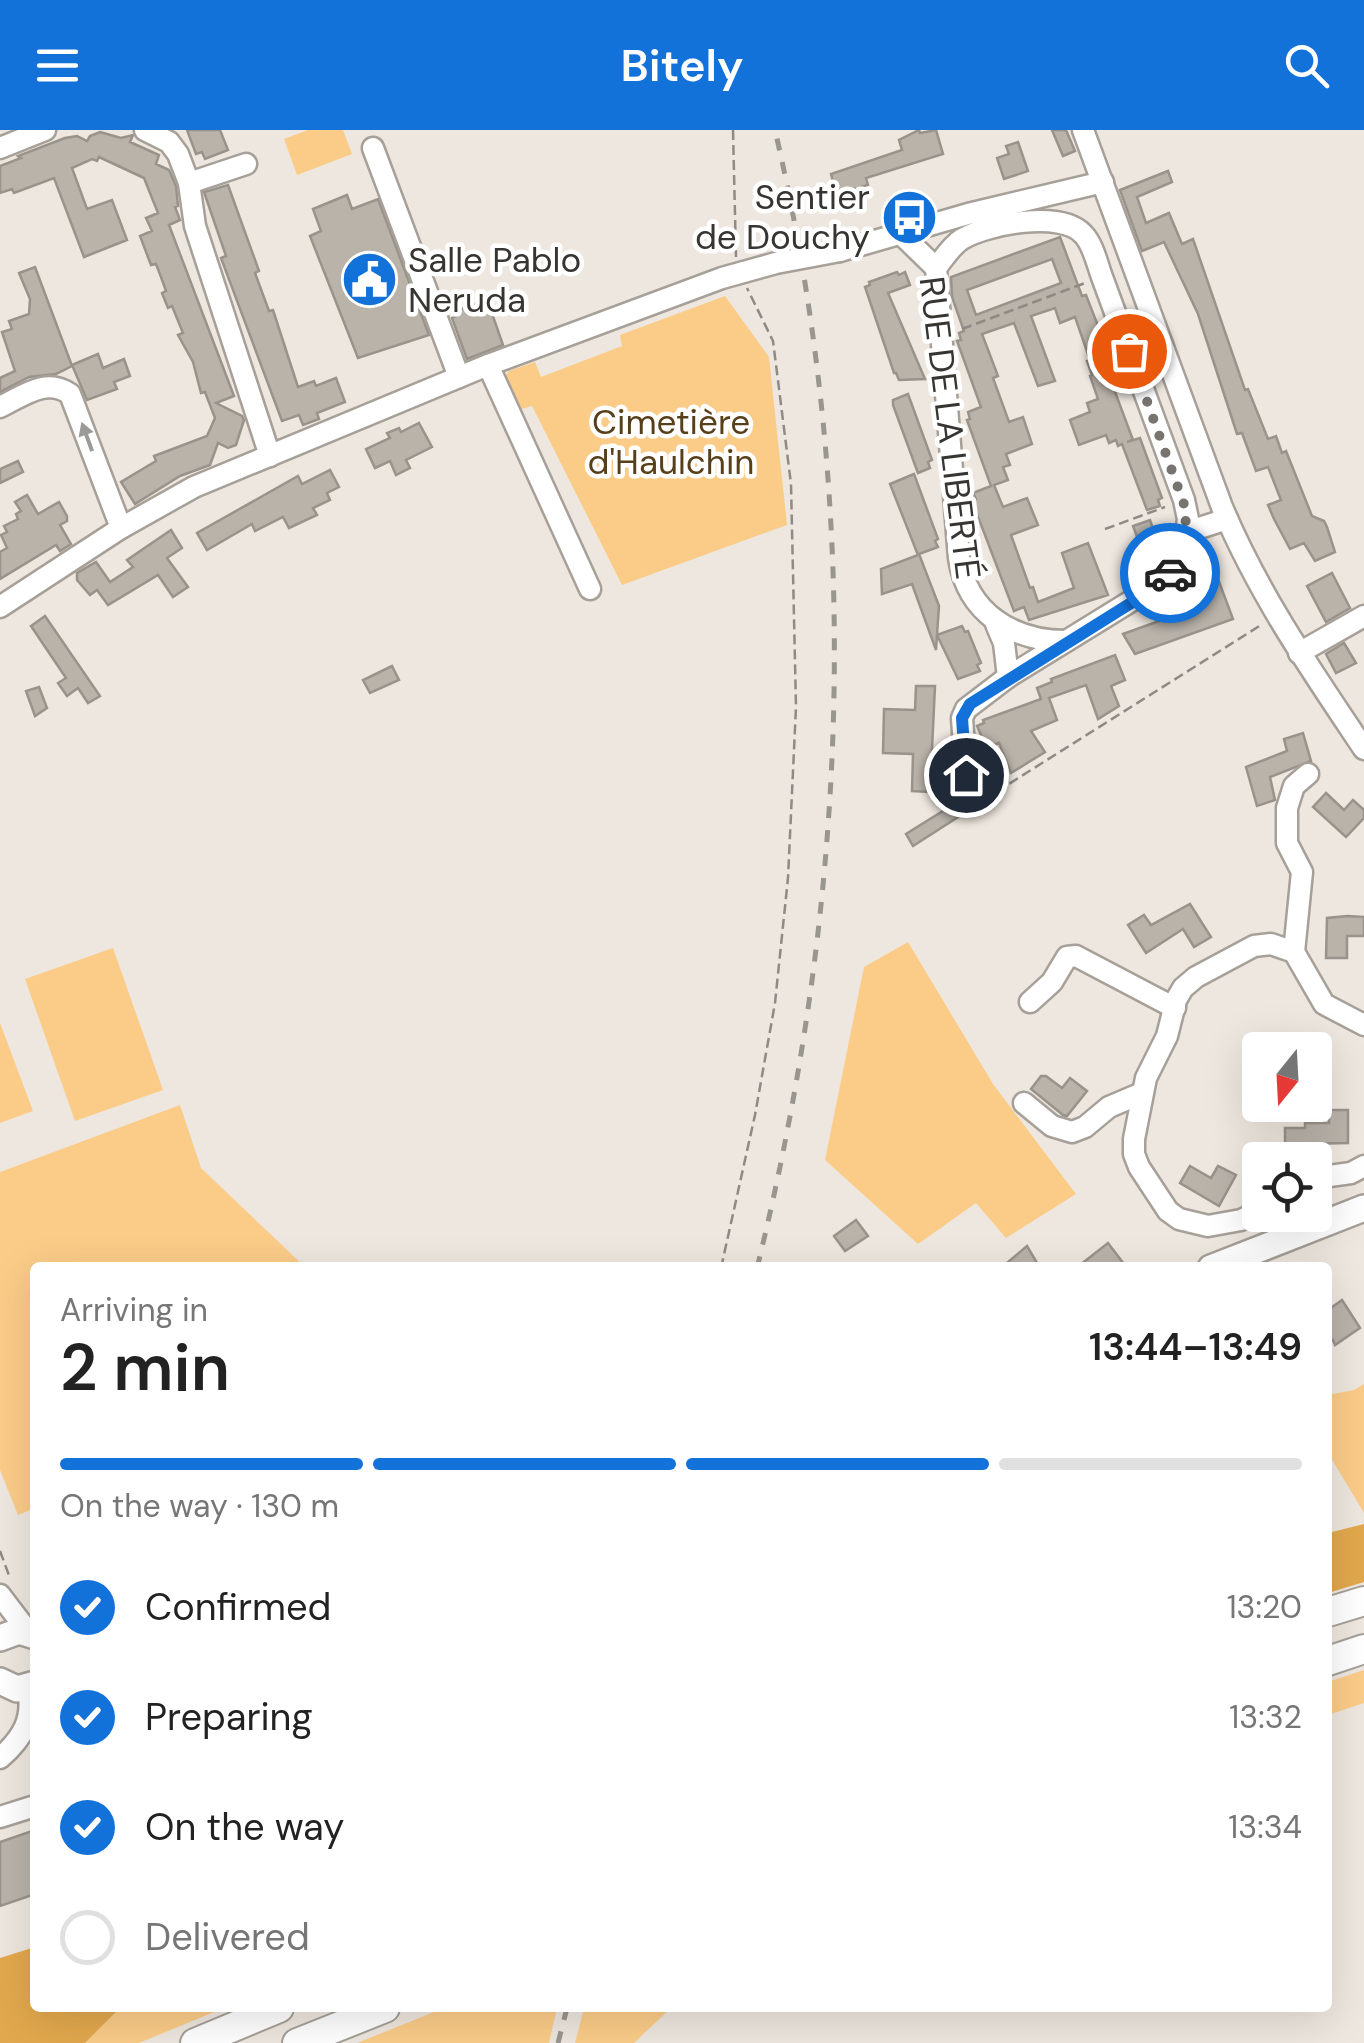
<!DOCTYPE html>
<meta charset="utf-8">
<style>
body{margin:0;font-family:"DM Sans",sans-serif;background:#f2f2f2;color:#222;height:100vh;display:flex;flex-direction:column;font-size:38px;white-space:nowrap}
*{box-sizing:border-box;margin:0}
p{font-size:32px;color:#767676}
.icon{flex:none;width:55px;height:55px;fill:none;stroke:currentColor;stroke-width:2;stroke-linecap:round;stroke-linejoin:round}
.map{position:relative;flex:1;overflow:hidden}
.panel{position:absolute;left:30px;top:1132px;width:1302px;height:750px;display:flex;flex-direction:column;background:#fff;border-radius:10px;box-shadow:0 10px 40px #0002}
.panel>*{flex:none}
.needle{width:65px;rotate:198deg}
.tools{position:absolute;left:1242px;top:902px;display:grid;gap:20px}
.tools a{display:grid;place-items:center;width:90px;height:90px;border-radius:10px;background:#fff;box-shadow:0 10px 40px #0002;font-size:50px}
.pin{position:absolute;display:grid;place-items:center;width:85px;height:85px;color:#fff;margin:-42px;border:5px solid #fff;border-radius:50%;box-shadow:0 2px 10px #0007}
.courier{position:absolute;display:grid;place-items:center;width:100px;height:100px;margin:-50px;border:8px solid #1371da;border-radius:50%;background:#fff;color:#222;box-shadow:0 2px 12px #0007}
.overview em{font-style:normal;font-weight:600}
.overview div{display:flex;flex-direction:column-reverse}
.overview{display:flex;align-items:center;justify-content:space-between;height:170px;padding:0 30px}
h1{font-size:65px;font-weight:600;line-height:75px}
.bar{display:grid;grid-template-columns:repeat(4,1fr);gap:15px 10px;align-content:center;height:120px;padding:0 30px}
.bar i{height:12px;border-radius:8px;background:#e0e0e0}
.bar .active{background:#1371da}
.bar p{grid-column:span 4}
ol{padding:0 30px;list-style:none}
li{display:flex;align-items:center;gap:30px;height:110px}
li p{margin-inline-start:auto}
li .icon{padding:10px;border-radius:50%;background:#1371da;color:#fff;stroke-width:4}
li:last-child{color:#767676}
li i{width:55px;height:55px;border:5px solid #e0e0e0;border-radius:50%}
header{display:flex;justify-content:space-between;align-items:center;height:130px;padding:0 30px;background:#1371da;color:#fff;font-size:45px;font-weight:600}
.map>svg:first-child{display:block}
.green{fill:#fbcc88}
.forest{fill:#e2a84d}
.building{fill:#b9b3aa;stroke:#99938b;stroke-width:2.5;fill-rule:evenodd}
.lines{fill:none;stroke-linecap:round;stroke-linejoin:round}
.minor-casing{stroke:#a6a098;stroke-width:25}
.major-casing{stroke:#a6a098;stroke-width:30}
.highway-casing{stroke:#a6a098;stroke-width:32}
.path{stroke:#8f8a85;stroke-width:2.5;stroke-dasharray:10 5;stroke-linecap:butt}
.minor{stroke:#fff;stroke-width:20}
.major{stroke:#fff;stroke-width:25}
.highway{stroke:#fff;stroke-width:28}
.rail{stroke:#99958f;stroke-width:5;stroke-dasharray:12 12;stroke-linecap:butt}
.minor-bridge-casing{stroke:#a6a098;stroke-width:25;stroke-linecap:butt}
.minor-bridge{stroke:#fff;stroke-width:20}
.oneway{fill:#9b9a98}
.done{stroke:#77736f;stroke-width:10;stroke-dasharray:0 18}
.route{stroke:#1371da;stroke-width:12}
.labels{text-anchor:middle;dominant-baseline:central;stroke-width:9;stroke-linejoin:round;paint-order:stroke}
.poi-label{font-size:35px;fill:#373532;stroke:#fff;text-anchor:end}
.park-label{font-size:35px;fill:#573f19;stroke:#fff}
.street-label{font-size:35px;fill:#373532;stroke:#fff}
</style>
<header><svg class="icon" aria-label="menu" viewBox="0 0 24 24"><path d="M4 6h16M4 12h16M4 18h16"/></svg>Bitely<svg class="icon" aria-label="search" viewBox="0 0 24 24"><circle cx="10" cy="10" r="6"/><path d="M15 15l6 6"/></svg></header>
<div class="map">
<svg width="1364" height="1913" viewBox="0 0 1364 1913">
<rect width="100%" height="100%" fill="#eee7df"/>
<!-- green -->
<g class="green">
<path d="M308,0H343L352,24L297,45L284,9Z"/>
<path d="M725,166L769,227L787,395L622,455L532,276L518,280L504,248L509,241L535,232L541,247L622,216L620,205Z"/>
<path d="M908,812L993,954L1076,1064L1006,1108L976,1073L918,1114L825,1030L864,837Z"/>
<path d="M113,818L163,960L75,991L25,849Z"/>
<path d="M0,893L33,981L0,993Z"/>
<path d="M180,975L201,1038L305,1137L35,1138V1378L18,1385L0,1340V1042Z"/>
<path d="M1364,1254V1383L1328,1323V1265L1354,1260Z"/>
<path d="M1364,1540V1573L1328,1585V1552Z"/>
<path d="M120,1878H224L139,1913H85Z"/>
<path d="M444,1878H557L549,1913H357Z"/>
<path d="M584,1878H671L634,1913H575Z"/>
</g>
<!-- forest -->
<g class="forest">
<path d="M1364,1394V1452L1328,1463V1403Z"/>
<path d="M35,1817V1878H120L85,1913H0V1828Z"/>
</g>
<!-- building -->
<g class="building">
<path d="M187,0H220L228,20L205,29L202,22L196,24Z"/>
<path d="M919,0L920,3L936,0L943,24L866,48L868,55L850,60L853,71L840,75L831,44L902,20L899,10Z"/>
<path d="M1052,0H1066L1075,21L1063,26Z"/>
<path d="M100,2L121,8L133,5L130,12L159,25L156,34L169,40L176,56L178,76L175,77L180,90L169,95L234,266L216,273L242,286L244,290L236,315L228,318L218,313L210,335L180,346L135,374L121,352L156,331L154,326L207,306L215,288L205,262L201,263L193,232L178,205L183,203L172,176L168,178L162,163L166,161L161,147L156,134L151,135L140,106L152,101L146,88L158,83L144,48L99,27L97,31L92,29L72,38L87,79L112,70L127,110L84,127L54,48L14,63L12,59L0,63V36L21,28L18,26L65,8L77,6L87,11L90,6Z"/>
<path d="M1018,12L1028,41L1004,49L997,28L1009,24L1006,16Z"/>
<path d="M1168,41L1172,52L1137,67L1146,93L1169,83L1182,114L1193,109L1245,260L1248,259L1268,309L1276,306L1282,323L1286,321L1312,386L1324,391L1327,397L1335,422L1315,431L1304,413L1290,419L1274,389L1268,375L1281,370L1268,337L1256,341L1242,303L1237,304L1198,184L1164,112L1142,121L1120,60Z"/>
<path d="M228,55L259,141L255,143L269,181L273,180L298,257L314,251L316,256L336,248L345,272L317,283L319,289L303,295L299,285L282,291L221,128L226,126L204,62Z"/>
<path d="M347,65L352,79L378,69L429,205L358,228L310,106L321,101L313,79Z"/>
<path d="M1060,107L1082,166L1086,165L1109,224L1102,227L1133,310L1127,312L1140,308L1162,368L1158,370L1160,376L1147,380L1122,314L1118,316L1116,310L1109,313L1106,305L1079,315L1070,290L1090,282L1087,273L1098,269L1090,246L1092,245L1087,231L1090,230L1075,187L1060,193L1055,178L1031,186L1055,251L1038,256L1014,193L982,204L998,246L993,248L1009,292L1023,287L1032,314L1006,324L1010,335L1003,337L1008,350L994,355L1003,377L1027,368L1038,395L1011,405L1030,458L1033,457L1038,472L1074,458L1062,423L1088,413L1108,465L1029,490L1024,477L1014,481L972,371L976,369L973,363L991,356L967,290L970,289L968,282L981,277L957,211L961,210L959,203L964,201L952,167L951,147ZM1052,129L1061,153L976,185L967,160Z"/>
<path d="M35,137L72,236L56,244L29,247L0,262V248L15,241L2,202L12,199L9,191L29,184L30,169L19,143Z"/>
<path d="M897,142L899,145L905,142L910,155L888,163L925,249L899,250L896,243H894L865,157L870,155L869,152Z"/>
<path d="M487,169L503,215L467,229L452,188L460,184L459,180Z"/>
<path d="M98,224L103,238L124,229L130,246L114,252L117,259L87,270L72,235Z"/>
<path d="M908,264L932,330L928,332L930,338L918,343L893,275V270Z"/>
<path d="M419,293L432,317L406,330L410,338L396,345L390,331L375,338L366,319L390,308L387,303L399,298L401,302Z"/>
<path d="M18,331L23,342L0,353V339Z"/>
<path d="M330,340L339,357L327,363L330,370L313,378L317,385L289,398L283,387L255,401L252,394L207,420L197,403L298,346L302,354Z"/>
<path d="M914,344L938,409L935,411L938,417L919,424L939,476L937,505L962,496L965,502L968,501L981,533L977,535L980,541L958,549L937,505L936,520L912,454L882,464L881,439L918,425L890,354Z"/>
<path d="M27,365L38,384L59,372L67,386V391L60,395L71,414L60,421L56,415L0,449V422L7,418L1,405L7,402L4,396L18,389L16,384L21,381L15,372Z"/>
<path d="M1150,390L1162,425L1146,431L1133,396Z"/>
<path d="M171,400L182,418L167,428L188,457L173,467L158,445L108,475L97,460L90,465L77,450V443L96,432L110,452L133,437L127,430Z"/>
<path d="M1151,430L1153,441L1128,453L1123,440Z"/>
<path d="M1207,430L1212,442L1215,441L1233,489L1135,524L1123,504L1187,481L1180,463L1200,452L1194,435Z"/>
<path d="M1332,443L1350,478L1326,492L1307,456Z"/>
<path d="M45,486L100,566L88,573L78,558L67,566L58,553L66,548L31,496Z"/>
<path d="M1344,513L1356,533L1336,543L1326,524Z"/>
<path d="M1115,525L1125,550L1111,556L1119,576L1098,589L1086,555L1049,568L1057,590L1031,601L1045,622L1011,643L999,613L987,618L977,596L984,593L983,590L1041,569L1037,558L1052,552L1051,549Z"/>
<path d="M392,536L399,550L370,563L363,550Z"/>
<path d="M916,556H935L930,662L912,661L913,624L883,623L884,579L915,580Z"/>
<path d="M39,557L47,578L35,586L26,561Z"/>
<path d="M1303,603L1311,631L1270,647L1275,670L1257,676L1246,637L1287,621L1284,609Z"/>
<path d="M993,644L1000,655L986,664L963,663Z"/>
<path d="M1326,663L1344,680L1353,670L1364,680V688L1346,707L1313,677Z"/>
<path d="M951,676L958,687L913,716L906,704Z"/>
<path d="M1190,774L1211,807L1194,817L1183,799L1146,823L1128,795L1144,785L1151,795Z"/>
<path d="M1347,786L1364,787V806H1347V828H1326L1327,788Z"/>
<path d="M1041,946H1046L1062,958L1070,948L1087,961L1067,986L1063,985L1031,959Z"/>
<path d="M1329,980H1348V1013L1305,1014V1030H1285V998H1305V993H1329Z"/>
<path d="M1190,1036L1211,1048L1218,1036L1236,1045L1219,1076L1180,1053Z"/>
<path d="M856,1090L868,1106L845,1121L834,1106Z"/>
<path d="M1108,1113L1127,1138H1076L1103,1117Z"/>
<path d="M1027,1116L1040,1138H1001Z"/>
<path d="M1342,1170L1360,1198L1335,1215L1333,1210L1328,1214V1180Z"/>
<path d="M35,1700V1764L0,1776V1712Z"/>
</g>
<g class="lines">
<defs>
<g id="minor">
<path d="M145,0L169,12L178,24L189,53L195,96L270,326"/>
<path d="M1083,0L1222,377C1259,465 1311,540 1364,619"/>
<path d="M0,18L45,0"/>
<path d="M373,18L459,247"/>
<path d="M189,53L246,34"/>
<path d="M901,104L936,138L959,428C967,483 1013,511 1066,511"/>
<path d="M840,121L968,84L1103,52"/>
<path d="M936,138C944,128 951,116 962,109C987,94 1061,80 1083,104C1093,114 1097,133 1102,147L1184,370L1188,389L1185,412L1174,438L1162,452L1008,547L966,579L962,588L966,645"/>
<path d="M488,235L590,459"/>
<path d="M0,277C23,266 46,247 70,264L121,398"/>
<path d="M1187,402L1227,389"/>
<path d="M0,477L121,398L194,357L488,235L722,148L776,133"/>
<path d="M996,494L1004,513L1008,547"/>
<path d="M1299,523L1364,486"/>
<path d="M1294,822L1302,742L1287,713V678L1294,656L1308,644"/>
<path d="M1030,872L1052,852L1067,827L1076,826L1175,878"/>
<path d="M1024,973L1052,996L1072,1002L1085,997L1109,977L1142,963"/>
<path d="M1315,1048L1351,1043L1364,1036"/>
<path d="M1260,1081L1241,1090L1208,1096L1179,1089L1168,1081L1139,1037L1134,1024V1009L1146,948L1167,906L1176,870L1183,858L1196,847L1254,816L1271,814L1294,822L1324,874L1364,895"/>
<path d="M0,1465L29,1503"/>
<path d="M0,1628C23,1608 34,1589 28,1558"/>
<path d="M0,1687L35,1676"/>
</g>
<g id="major">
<path d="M1211,1138L1364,1078"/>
<path d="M0,1508L19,1501L35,1506"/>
<path d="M0,1551L17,1559L35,1554"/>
</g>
<g id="highway">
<path d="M1328,1482L1364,1471"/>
<path d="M1328,1531L1364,1519"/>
<path d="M195,1913L279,1878"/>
<path d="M297,1913L385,1878"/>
</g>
</defs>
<!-- minor casing -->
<use href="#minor" class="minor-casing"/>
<!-- major casing -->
<use href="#major" class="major-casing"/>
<!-- highway casing -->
<use href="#highway" class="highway-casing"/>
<!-- path -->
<g class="path">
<path d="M733,0L736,127"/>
<path d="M962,199L1085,153"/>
<path d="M1105,399L1165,377"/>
<path d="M957,660V667L966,681L1261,495"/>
<path d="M721,1138L755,985L775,873L788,748L796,577L791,354L773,211L747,158"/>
<path d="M0,1421L10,1448"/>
</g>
<!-- minor -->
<use href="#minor" class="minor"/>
<!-- major -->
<use href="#major" class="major"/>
<!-- highway -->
<use href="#highway" class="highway"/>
<!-- rail -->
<g class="rail">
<path d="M757,1138C850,761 863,380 775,0"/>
<path d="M558,1913L567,1878"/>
</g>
<defs>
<path id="minor-bridge" d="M776,133L840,121"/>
</defs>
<!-- minor-bridge casing -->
<use href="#minor-bridge" class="minor-bridge-casing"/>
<!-- minor-bridge -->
<use href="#minor-bridge" class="minor-bridge"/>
</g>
<!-- one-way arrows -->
<defs><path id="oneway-solid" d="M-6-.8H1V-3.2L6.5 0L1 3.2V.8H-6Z" transform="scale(2.5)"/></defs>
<use class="oneway" href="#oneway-solid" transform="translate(87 307) rotate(-110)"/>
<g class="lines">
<!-- done -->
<path class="done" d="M1129,221L1186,380L1185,412L1170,443"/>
<!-- route -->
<path class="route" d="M966,645L962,588L970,574L1147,463L1170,443"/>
</g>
<!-- icons -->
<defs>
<symbol id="bus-disc" viewBox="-11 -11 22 22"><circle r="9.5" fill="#1371da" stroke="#fff"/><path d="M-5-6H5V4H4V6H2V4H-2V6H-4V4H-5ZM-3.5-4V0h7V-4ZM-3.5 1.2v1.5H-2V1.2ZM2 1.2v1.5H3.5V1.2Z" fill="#fff"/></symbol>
<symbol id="civic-disc" viewBox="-11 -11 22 22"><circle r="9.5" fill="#1371da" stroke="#fff"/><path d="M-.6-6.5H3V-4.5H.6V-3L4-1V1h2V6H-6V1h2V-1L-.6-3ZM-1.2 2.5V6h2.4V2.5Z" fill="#fff"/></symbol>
</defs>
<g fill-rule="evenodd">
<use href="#bus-disc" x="878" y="56" width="63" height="63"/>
<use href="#civic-disc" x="338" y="118" width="63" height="63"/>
</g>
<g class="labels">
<!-- poi labels -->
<g class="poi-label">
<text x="870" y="67">Sentier<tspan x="870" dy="40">de Douchy</tspan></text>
<text x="408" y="130" text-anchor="start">Salle Pablo<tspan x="408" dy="40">Neruda</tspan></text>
</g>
<!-- park labels -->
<g class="park-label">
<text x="671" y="292">Cimetière<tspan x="671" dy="40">d'Haulchin</tspan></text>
</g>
<!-- street labels -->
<g class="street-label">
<text transform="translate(950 298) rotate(83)">RUE DE LA LIBERTÉ</text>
</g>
</g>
</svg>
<div class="tools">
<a><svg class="needle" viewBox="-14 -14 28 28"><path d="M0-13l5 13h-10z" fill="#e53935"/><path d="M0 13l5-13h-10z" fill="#767676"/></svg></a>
<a><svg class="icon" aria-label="locate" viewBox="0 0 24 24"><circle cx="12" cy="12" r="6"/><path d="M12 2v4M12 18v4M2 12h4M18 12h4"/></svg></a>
</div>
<div class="pin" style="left:1129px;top:221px;background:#ea580c"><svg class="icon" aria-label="bag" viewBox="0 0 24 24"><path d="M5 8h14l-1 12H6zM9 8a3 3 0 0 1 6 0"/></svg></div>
<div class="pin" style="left:966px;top:645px;background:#1f2937"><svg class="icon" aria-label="home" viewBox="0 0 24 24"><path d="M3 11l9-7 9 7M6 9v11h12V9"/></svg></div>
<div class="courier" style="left:1170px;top:443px"><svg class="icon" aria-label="car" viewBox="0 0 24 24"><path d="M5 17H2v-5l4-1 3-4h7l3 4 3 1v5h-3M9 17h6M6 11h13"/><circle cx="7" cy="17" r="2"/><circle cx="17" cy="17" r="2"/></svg></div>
<section class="panel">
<div class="overview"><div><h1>2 min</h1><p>Arriving in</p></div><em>13:44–13:49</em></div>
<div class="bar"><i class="active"></i><i class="active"></i><i class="active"></i><i></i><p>On the way · 130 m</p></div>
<ol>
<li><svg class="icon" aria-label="check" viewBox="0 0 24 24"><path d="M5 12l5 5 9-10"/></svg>Confirmed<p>13:20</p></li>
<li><svg class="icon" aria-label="check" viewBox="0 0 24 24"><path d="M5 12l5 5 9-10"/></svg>Preparing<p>13:32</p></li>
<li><svg class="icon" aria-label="check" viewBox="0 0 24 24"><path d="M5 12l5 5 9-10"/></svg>On the way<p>13:34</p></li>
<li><i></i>Delivered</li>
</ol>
</section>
</div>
